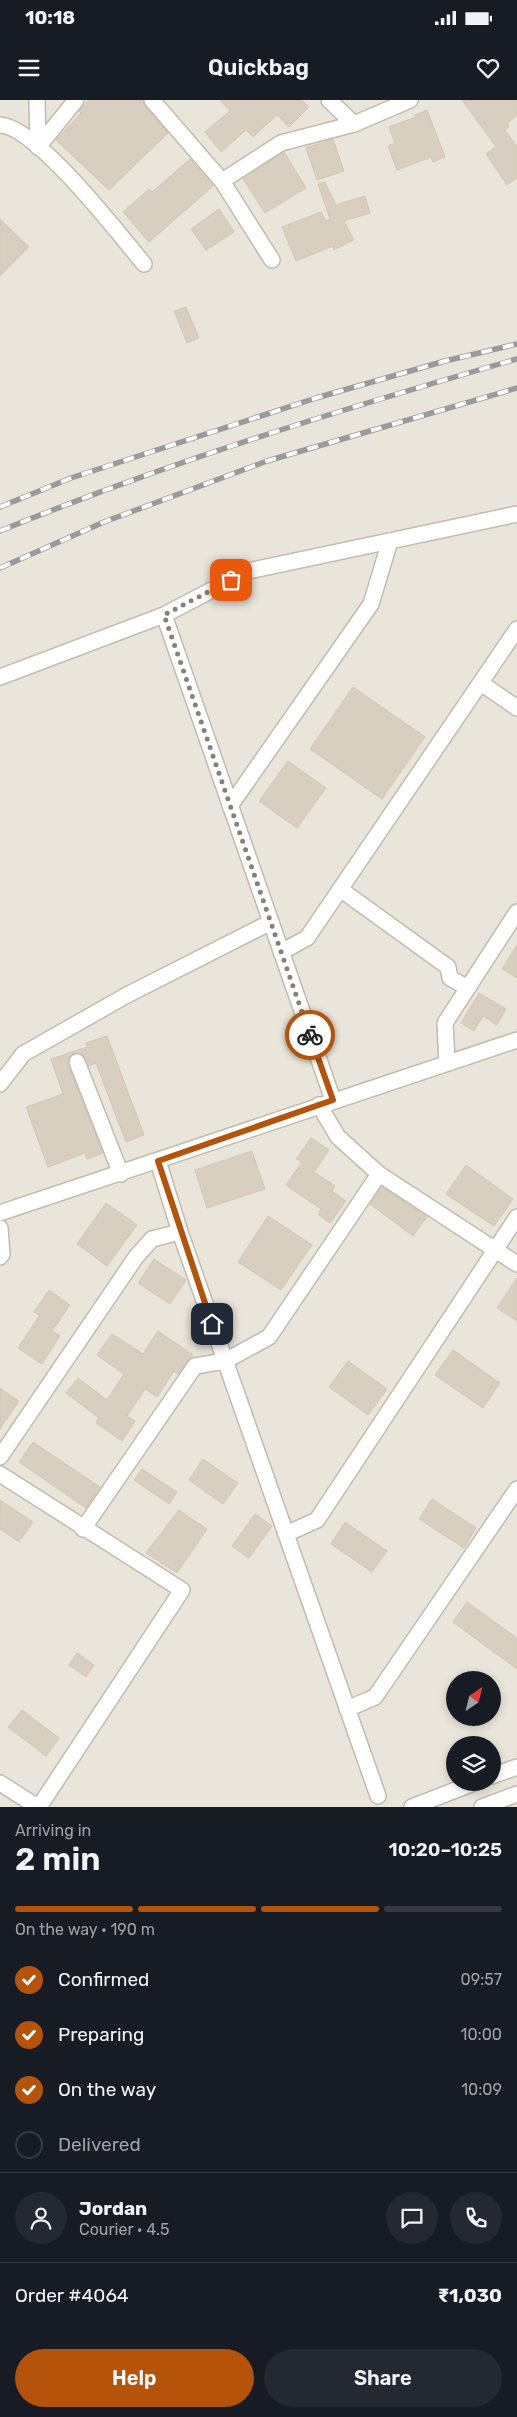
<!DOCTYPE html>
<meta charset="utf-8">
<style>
body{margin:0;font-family:Rubik,sans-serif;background:#242831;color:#f1f3f6;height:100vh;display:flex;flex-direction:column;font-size:19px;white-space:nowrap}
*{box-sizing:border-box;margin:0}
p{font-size:16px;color:#9ea1a6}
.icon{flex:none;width:28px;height:28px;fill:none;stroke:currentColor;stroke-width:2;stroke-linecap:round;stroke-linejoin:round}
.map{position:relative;height:1707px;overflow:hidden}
.sheet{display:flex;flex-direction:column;background:#171b24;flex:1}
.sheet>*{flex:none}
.needle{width:32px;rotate:35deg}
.controls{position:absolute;left:446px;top:1571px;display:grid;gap:10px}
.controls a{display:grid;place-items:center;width:55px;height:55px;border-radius:50%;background:#171b24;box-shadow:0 2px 8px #0003;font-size:25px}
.pin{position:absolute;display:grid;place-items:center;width:42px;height:42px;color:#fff;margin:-21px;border-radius:10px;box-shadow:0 2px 8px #0006}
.courier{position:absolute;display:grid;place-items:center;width:50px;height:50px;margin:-25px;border:4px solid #b45309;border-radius:50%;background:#fff;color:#222;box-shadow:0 1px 6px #0007}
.summary em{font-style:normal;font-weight:600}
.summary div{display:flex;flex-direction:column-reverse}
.summary{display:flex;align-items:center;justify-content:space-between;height:85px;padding:0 15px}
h1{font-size:32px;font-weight:600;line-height:38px}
.bar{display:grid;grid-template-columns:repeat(4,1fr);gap:8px 5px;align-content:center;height:60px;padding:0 15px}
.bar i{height:6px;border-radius:4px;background:#363941}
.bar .active{background:#b45309}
.bar p{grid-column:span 4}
.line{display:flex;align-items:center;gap:12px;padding:0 15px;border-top:1px solid #363941}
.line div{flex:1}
.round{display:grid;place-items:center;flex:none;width:52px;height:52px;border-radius:26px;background:#242831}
ol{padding:0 15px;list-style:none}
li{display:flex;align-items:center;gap:15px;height:55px}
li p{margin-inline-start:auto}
li .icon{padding:5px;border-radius:50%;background:#b45309;color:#fff;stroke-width:4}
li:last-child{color:#9ea1a6}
li i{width:28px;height:28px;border:2px solid #363941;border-radius:50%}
.action{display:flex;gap:10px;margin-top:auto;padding:10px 15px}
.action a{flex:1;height:58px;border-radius:30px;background:#b45309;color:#fff;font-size:20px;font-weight:600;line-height:58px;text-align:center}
.action a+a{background:#242831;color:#f1f3f6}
.status{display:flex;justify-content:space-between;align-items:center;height:35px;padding:0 25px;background:#171b24;direction:ltr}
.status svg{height:14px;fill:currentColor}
header{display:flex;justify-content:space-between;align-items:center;height:65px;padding:0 15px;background:#171b24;font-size:22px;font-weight:600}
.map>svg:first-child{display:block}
.residential{fill:#eae5da;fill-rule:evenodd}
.building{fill:#d8cfc1;stroke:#d3c7b4}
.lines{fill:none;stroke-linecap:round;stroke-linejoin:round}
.minor-casing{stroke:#c2bbae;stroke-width:18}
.minor{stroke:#fff;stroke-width:15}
.rail-casing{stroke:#9a9a9a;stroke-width:5.5}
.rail{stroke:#fff;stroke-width:4;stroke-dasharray:11;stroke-linecap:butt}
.done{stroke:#878178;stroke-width:5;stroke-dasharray:0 9}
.route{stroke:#b45309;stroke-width:6}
</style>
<div class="status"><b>10:18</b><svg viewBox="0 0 49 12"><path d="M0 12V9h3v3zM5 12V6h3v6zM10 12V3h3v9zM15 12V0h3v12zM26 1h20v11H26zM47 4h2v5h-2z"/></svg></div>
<header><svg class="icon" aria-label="menu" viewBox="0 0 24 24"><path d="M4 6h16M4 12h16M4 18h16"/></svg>Quickbag<svg class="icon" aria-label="heart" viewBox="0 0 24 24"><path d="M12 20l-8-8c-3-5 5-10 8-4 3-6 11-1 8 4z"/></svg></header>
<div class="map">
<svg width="517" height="1707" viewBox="0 0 517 1707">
<rect width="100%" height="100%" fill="#f6f3ec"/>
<!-- residential -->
<path class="residential" d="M0,0H517V1707H0ZM455,1580H492V1618H455ZM455,1645H492V1682H455Z"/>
<!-- building -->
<g class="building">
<path d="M89,0H143L145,6L168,33L109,90L56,40L81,13L79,11Z"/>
<path d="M220,0H302L309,7L289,27L277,15L253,37L246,30L221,52L205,32L230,11Z"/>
<path d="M462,0H517V15L507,24L509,27L505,30L517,47V78L507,85L486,54L496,47Z"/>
<path d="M427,10L445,57L433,62L431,57L397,70L388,46L395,43L389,27L416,17L415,15Z"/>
<path d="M333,39L344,71L317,80L306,48Z"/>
<path d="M284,52L306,88L265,113L243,79Z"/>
<path d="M190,59L213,86L149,142L123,112L149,89L152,92Z"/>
<path d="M325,82L336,105L365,96L370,113L344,121L354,140L334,150L333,146L296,161L282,127L321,112L326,121L330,119L318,84Z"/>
<path d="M219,109L234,132L206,150L191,129Z"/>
<path d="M0,119L29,147L0,176Z"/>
<path d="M186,207L199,238L187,243L174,211Z"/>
<path d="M353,587L425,637L382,699L310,649Z"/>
<path d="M288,661L326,688L297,728L259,701Z"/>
<path d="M517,845V878L502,869Z"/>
<path d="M479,893L506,909L497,925L483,916L474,931L461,923Z"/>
<path d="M107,936L144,1035L126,1042L96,963L89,966L83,955L74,953L69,957L68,965L103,1053L87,1059L85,1053L48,1067L26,1007L63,994L51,959L87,947L86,943Z"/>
<path d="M311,1038L329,1050L314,1072L335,1086L332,1091L346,1101L330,1123L318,1114L321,1109L286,1085L302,1062L296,1059Z"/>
<path d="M252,1051L265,1089L207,1108L195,1070Z"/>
<path d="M466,1065L513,1099L494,1126L446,1094Z"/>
<path d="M382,1087L427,1117L413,1136L370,1104Z"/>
<path d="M106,1103L137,1125L107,1166L77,1144Z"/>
<path d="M268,1116L312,1145L281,1190L238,1162Z"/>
<path d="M154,1159L186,1180L170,1204L138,1183Z"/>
<path d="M517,1178V1221L497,1208Z"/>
<path d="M49,1190L70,1205L52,1231L60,1236L42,1264L18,1248L40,1215L34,1212Z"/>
<path d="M158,1231L193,1255L178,1274L174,1271L157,1297L145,1289L127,1316L135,1321L122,1341L96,1323L99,1318L66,1293L78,1278L107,1300L124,1274L97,1255L112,1234L143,1254Z"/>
<path d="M453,1250L500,1283L483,1308L435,1275Z"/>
<path d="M348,1261L387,1289L368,1315L329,1287Z"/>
<path d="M0,1288L19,1301L0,1329Z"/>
<path d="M33,1342L100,1387L86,1408L19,1362Z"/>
<path d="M203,1359L238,1383L223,1404L189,1380Z"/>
<path d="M142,1369L177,1392L169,1404L134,1380Z"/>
<path d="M432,1399L476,1428L464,1448L419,1419Z"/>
<path d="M0,1400L33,1422L19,1442L0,1429Z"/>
<path d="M179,1410L207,1429L177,1473L146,1453Z"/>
<path d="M255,1414L272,1426L249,1458L232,1446Z"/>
<path d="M345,1422L387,1451L372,1472L331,1444Z"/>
<path d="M467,1502L517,1538V1569L453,1522Z"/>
<path d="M77,1553L94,1565L86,1577L69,1565Z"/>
<path d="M22,1610L59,1638L46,1656L8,1627Z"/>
</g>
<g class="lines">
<defs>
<g id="minor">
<path d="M37,0L38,47"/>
<path d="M152,0L222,81L272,160"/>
<path d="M329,0L354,24"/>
<path d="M0,25C36,26 119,134 144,164"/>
<path d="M38,47L76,0"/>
<path d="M222,81L281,43L354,24L410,0"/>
<path d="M164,515L333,1000"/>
<path d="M0,577L164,515L248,471L517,414"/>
<path d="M481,583L517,608"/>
<path d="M230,706L371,504L390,441"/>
<path d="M340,789L448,867L450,878L468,888"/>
<path d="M281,852L307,838L517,529"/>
<path d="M77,962L121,1074"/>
<path d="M447,963L445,923L517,812"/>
<path d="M0,984L23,954L127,895L271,822"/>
<path d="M319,1005L338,1037L379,1074L517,1164"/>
<path d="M158,1061L180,1132L378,1696"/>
<path d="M0,1113L517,940"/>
<path d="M0,1128L2,1154L0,1157"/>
<path d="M0,1357L136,1157L152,1139L180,1132"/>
<path d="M0,1374L182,1490L39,1707"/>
<path d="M83,1429L195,1266L225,1261L269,1237L379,1074"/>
<path d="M286,1434L317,1420L517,1117"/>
<path d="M347,1609L375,1597L517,1389"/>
<path d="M492,1676L517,1667"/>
<path d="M0,1683L38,1707"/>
<path d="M412,1707L476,1682"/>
<path d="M482,1707L517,1694"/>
</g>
</defs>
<!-- minor casing -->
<use href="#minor" class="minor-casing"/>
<!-- minor -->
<use href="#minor" class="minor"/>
<defs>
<g id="rail">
<path d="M0,407L71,378L316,298L445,261L517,244"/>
<path d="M0,431C169,362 342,309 517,259"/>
<path d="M0,468L104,422L267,361L517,288"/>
</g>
</defs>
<!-- rail casing -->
<use href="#rail" class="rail-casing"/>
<!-- rail -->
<use href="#rail" class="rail"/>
</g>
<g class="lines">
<!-- done -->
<path class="done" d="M231,480L164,515L310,935"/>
<!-- route -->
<path class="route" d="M212,1224L158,1061L333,1000L310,935"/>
</g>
</svg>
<div class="controls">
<a><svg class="needle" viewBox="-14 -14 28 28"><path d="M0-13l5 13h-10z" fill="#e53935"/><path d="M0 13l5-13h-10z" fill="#9ea1a6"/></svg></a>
<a><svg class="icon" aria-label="layers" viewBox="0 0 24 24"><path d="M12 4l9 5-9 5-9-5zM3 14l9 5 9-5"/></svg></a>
</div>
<div class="pin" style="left:231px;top:480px;background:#ea580c"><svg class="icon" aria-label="bag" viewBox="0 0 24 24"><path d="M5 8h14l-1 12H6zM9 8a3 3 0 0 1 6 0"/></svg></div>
<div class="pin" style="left:212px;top:1224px;background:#1f2937"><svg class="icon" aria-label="home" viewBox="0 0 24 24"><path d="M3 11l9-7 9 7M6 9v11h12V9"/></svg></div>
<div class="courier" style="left:310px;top:935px"><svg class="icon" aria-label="bike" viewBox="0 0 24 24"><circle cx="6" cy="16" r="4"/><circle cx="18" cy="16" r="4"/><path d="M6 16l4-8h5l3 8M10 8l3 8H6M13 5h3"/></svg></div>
</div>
<section class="sheet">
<div class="summary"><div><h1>2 min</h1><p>Arriving in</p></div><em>10:20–10:25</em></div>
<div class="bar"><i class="active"></i><i class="active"></i><i class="active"></i><i></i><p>On the way · 190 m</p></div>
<ol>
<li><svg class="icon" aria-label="check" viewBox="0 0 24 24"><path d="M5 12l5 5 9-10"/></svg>Confirmed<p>09:57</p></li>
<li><svg class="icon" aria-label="check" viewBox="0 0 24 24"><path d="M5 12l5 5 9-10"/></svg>Preparing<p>10:00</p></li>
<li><svg class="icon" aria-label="check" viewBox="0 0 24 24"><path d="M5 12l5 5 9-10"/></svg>On the way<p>10:09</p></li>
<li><i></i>Delivered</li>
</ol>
<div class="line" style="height:90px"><a class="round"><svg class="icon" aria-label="person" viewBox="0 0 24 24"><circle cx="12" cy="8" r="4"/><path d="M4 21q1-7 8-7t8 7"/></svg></a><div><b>Jordan</b><p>Courier · 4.5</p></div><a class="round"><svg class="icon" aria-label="chat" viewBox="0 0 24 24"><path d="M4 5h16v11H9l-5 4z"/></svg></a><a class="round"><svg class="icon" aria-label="phone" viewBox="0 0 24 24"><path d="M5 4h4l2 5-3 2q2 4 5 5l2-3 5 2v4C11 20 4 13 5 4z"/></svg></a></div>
<div class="line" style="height:65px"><div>Order #4064</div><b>₹1,030</b></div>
<div class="action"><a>Help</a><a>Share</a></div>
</section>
